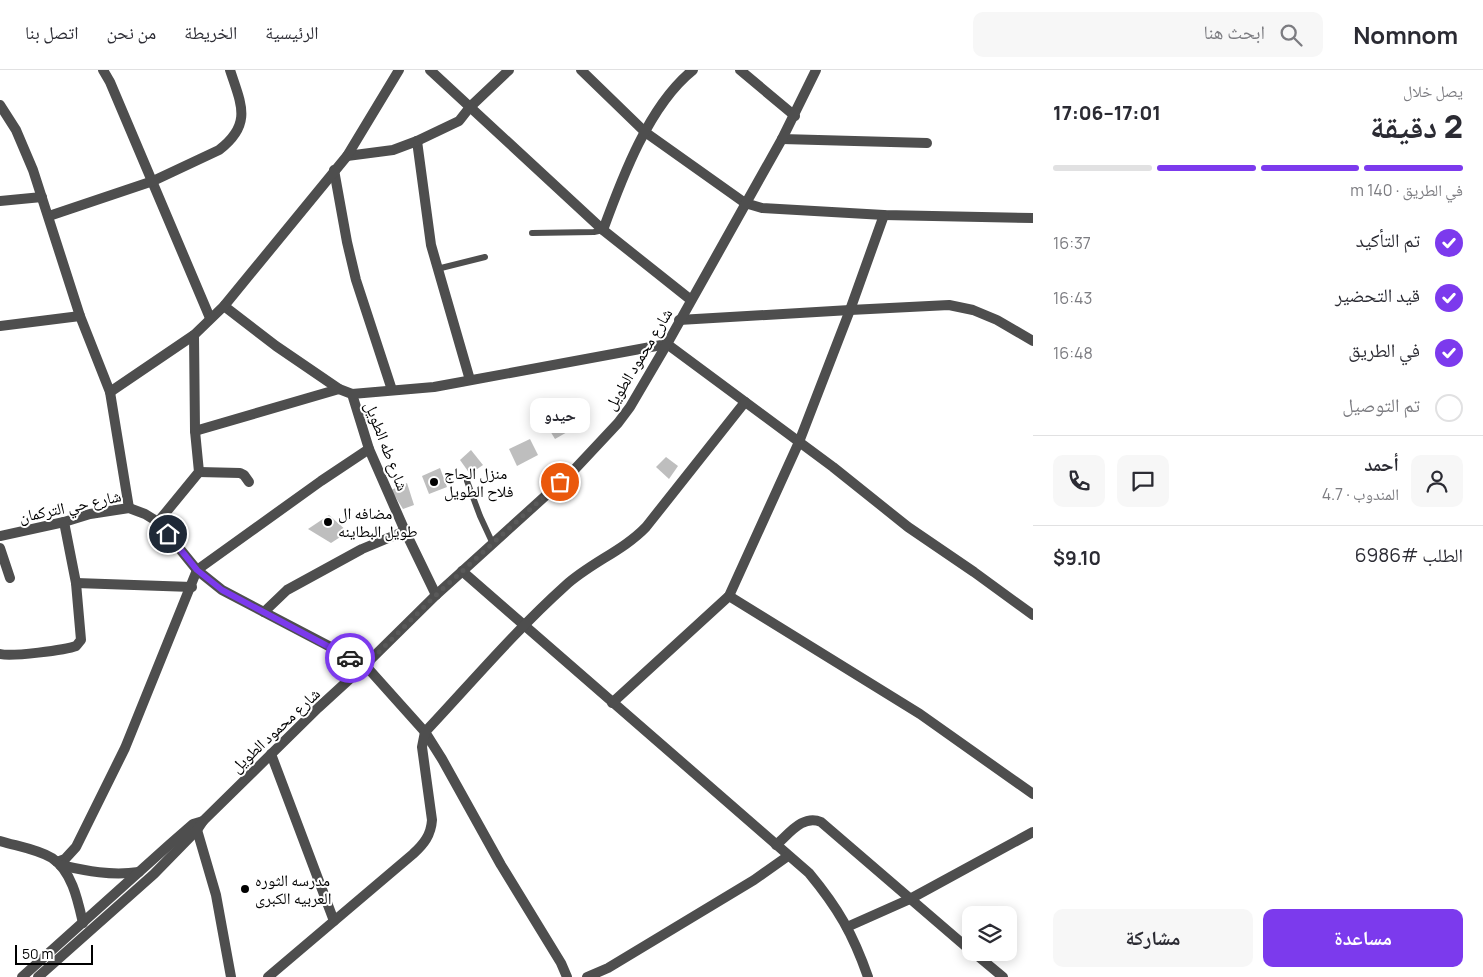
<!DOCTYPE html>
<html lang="ar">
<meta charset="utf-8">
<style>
body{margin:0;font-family:Manrope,"Noto Naskh Arabic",sans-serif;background:#f7f7f7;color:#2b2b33;direction:rtl;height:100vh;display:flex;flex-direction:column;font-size:19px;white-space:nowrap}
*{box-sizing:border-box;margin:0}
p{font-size:16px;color:#7c7c81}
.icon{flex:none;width:28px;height:28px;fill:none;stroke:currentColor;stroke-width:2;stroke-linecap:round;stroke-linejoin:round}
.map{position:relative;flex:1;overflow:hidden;direction:ltr}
.panel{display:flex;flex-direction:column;background:#fff;width:450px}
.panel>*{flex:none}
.tools{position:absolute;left:962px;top:836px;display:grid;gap:10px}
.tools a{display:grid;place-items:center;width:55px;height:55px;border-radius:10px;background:#fff;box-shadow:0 2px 12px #0003;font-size:25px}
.scale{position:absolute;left:15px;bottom:12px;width:78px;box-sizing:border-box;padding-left:5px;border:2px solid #000;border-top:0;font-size:14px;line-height:18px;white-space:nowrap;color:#000;-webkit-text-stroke:4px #fff;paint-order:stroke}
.pin{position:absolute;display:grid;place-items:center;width:42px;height:42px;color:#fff;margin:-21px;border:2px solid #fff;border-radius:50%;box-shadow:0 1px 5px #0007}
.courier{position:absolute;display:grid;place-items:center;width:50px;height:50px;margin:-25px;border:4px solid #7c3aed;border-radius:50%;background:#fff;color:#222;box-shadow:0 1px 6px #0007}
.bubble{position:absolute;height:35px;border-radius:10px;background:#fff;box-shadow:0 2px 12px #0003;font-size:16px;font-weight:800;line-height:35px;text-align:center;direction:rtl}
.summary em{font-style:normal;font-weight:800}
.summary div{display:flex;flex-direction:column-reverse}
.summary{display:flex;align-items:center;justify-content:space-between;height:85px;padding:0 20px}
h1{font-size:32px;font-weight:800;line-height:38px}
.bar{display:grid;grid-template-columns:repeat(4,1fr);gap:8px 5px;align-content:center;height:60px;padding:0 20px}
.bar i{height:6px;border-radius:4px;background:#e1e1e2}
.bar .on{background:#7c3aed}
.bar p{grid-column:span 4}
.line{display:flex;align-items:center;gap:12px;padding:0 20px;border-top:1px solid #e1e1e2}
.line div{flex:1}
.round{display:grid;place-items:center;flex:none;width:52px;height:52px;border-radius:10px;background:#f7f7f7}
ol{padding:0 20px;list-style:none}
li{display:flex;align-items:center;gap:15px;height:55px}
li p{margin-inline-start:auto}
li .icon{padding:5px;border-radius:50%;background:#7c3aed;color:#fff;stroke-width:4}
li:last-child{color:#7c7c81}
li i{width:28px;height:28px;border:2px solid #e1e1e2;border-radius:50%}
.button{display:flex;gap:10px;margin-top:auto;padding:10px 20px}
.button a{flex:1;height:58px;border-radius:10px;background:#7c3aed;color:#fff;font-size:20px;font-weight:800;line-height:58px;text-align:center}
.button a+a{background:#f7f7f7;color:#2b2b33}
header{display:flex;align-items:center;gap:30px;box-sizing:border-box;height:70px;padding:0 25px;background:#fff;border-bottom:1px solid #e1e1e2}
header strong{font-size:24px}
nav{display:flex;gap:28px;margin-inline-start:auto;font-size:18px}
.search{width:350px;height:45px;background:#f7f7f7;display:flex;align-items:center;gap:12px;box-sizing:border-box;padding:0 18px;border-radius:10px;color:#7c7c81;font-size:19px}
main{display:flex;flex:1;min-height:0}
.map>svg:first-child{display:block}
.building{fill:#bebebe}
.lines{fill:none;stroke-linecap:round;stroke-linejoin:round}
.service{stroke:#4e4e4e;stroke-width:6}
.minor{stroke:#4e4e4e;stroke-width:10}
.tertiary{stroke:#4e4e4e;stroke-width:10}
.done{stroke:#595959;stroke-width:5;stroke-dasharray:0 9}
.route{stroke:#7c3aed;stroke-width:6}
.poi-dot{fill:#000;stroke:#fff;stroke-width:2}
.labels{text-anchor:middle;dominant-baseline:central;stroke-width:4;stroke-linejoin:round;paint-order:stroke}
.street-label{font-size:16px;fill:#000;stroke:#fff}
.poi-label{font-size:16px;fill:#000;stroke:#fff;text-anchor:start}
</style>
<header>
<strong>Nomnom</strong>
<div class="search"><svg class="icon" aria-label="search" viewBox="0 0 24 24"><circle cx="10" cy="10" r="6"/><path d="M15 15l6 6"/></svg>ابحث هنا</div>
<nav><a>الرئيسية</a><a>الخريطة</a><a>من نحن</a><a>اتصل بنا</a></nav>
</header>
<main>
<section class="panel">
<div class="summary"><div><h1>2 دقيقة</h1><p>يصل خلال</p></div><em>17:01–17:06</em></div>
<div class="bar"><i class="on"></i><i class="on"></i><i class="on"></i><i></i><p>في الطريق · 140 m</p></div>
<ol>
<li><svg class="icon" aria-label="check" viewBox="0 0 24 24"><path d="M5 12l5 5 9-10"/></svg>تم التأكيد<p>16:37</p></li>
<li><svg class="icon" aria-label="check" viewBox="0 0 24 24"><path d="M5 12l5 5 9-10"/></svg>قيد التحضير<p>16:43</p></li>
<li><svg class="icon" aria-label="check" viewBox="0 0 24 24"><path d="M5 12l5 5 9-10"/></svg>في الطريق<p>16:48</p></li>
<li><i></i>تم التوصيل</li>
</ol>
<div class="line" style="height:90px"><a class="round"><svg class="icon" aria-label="person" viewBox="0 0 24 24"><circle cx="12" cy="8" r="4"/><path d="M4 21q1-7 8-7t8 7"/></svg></a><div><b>أحمد</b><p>المندوب · 4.7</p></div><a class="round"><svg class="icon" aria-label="chat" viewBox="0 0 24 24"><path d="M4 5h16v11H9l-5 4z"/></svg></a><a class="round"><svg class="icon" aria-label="phone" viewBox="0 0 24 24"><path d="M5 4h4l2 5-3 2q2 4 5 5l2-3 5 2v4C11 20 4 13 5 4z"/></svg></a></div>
<div class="line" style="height:65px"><div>الطلب #6986</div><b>$9.10</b></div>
<div class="button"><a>مساعدة</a><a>مشاركة</a></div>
</section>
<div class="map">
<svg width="1033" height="907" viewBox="0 0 1033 907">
<rect width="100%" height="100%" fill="#fff"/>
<!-- building -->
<g class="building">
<path d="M555,335L569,361L555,369L541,346Z"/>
<path d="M530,369L538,385L517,396L509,379Z"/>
<path d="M471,380L483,395L470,404L460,390Z"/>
<path d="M666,387L678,396L669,409L656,397Z"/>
<path d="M440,398L447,417L429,424L422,406Z"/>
<path d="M407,413L414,435L403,439L391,420Z"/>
<path d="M329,445L348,462L331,473L308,459Z"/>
</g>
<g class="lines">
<!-- service -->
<g class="service">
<path d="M532,163L594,162L603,160"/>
<path d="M437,199L485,187"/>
<path d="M467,411L480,446L493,474"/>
</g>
<!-- minor -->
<g class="minor">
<path d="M103,0L110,12L210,248"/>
<path d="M581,0L645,62L745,133L762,138L884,145L1033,148"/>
<path d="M740,0L795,46"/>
<path d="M0,35L16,60L33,100L80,246L110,322L129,438"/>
<path d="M782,69L927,73"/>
<path d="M417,71L431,175L470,310"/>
<path d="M347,86L393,80L417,71L459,51L470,37L509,0"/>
<path d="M334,100L347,172L356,210L392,320"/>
<path d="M0,131L42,127"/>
<path d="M49,146L153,111L219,80C253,54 241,34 230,0"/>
<path d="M603,160C622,108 649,35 693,0"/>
<path d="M224,236L276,276L339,319L352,324L369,379L405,461L436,525"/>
<path d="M679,250L850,240L949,235L973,240L997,250L1033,271"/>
<path d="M0,256L80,246"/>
<path d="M110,322L194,265L224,236L347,86L399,0"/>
<path d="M352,324L434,317L667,274L833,397L908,457L974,502L1033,545"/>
<path d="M195,361L339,319"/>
<path d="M199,402L240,403L244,405L249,412"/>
<path d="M158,452L199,402L195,361L194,265"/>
<path d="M0,466L64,452L90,444L129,438L145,444L158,452L197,500L222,520L365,595L425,662L442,689L501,795L561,893L567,907"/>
<path d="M0,478L10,508"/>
<path d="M462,501L809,803C838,838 853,864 868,907"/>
<path d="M76,513L192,517"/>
<path d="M729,526L920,644L1033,724"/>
<path d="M264,542L287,520L362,479L405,461"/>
<path d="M0,584C11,587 66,580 76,576C78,574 80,571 81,570L76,513L64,452"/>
<path d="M612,633L729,526L799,372L850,240L884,145"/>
<path d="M271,684L334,851"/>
<path d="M194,755L197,760L216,825L231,907"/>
<path d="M0,771C16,776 37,779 52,788C72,801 78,831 83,853"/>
<path d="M776,775C789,764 803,744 821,752L971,881"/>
<path d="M57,792L65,789L76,777L125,678L197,500L321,411L369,379"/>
<path d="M847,857L910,829L1033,762"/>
<path d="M973,882L1003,907"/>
<path d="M268,907L413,784C424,774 431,765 432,750L422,677L425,662C471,613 515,561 565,516C590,493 623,481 646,457L745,332"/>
<path d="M587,907L608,898L754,810L788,786"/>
</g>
<!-- tertiary -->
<g class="tertiary">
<path d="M430,0L603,160L691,230"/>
<path d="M60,795C87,801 111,806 139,802"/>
<path d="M22,907L169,775L193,754L203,751L318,638L365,595L436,525L574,400L618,353L630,337L667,274L782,69L816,0"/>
<path d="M38,907L154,804L197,760L203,751"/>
</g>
</g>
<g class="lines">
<!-- done -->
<path class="done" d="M350,588L366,595L436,525L560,412"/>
<!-- route -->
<path class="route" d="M168,464L197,500L222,520L350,588"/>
</g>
<!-- markers -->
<g class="poi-dot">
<circle cx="434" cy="412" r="5"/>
<circle cx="328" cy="452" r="5"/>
<circle cx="245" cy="819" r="5"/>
</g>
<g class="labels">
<!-- street labels -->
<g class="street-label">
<text transform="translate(638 289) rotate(-59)">شارع محمود الطويل</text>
<text transform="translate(387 376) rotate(69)">شارع طه الطويل</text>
<text transform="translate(70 436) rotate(-12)">شارع حي التركمان</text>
<text transform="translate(275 660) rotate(-43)">شارع محمود الطويل</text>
</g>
<!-- poi labels -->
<g class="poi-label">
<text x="444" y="403">منزل الحاج<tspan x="444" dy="18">فلاح الطويل</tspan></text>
<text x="338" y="443">مضافه ال<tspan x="338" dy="18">طويل البطاينه</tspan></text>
<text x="255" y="810">مدرسه الثوره<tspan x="255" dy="18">العربيه الكبرى</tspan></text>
</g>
</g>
</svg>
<div class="tools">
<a><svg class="icon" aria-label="layers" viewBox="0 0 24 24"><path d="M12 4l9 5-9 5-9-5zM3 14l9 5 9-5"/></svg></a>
</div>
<div class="scale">50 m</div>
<div class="pin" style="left:560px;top:412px;background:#ea580c"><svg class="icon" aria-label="bag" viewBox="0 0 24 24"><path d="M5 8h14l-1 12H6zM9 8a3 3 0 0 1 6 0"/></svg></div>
<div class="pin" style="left:168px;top:464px;background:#1f2937"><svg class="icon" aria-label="home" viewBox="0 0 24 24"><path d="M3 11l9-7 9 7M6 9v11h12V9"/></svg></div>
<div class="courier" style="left:350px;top:588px"><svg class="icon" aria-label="car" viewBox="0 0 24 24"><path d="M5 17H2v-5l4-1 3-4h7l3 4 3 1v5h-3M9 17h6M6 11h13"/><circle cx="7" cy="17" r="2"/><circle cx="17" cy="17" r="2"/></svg></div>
<div class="bubble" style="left:530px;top:328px;width:60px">حيدو</div>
</div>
</main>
